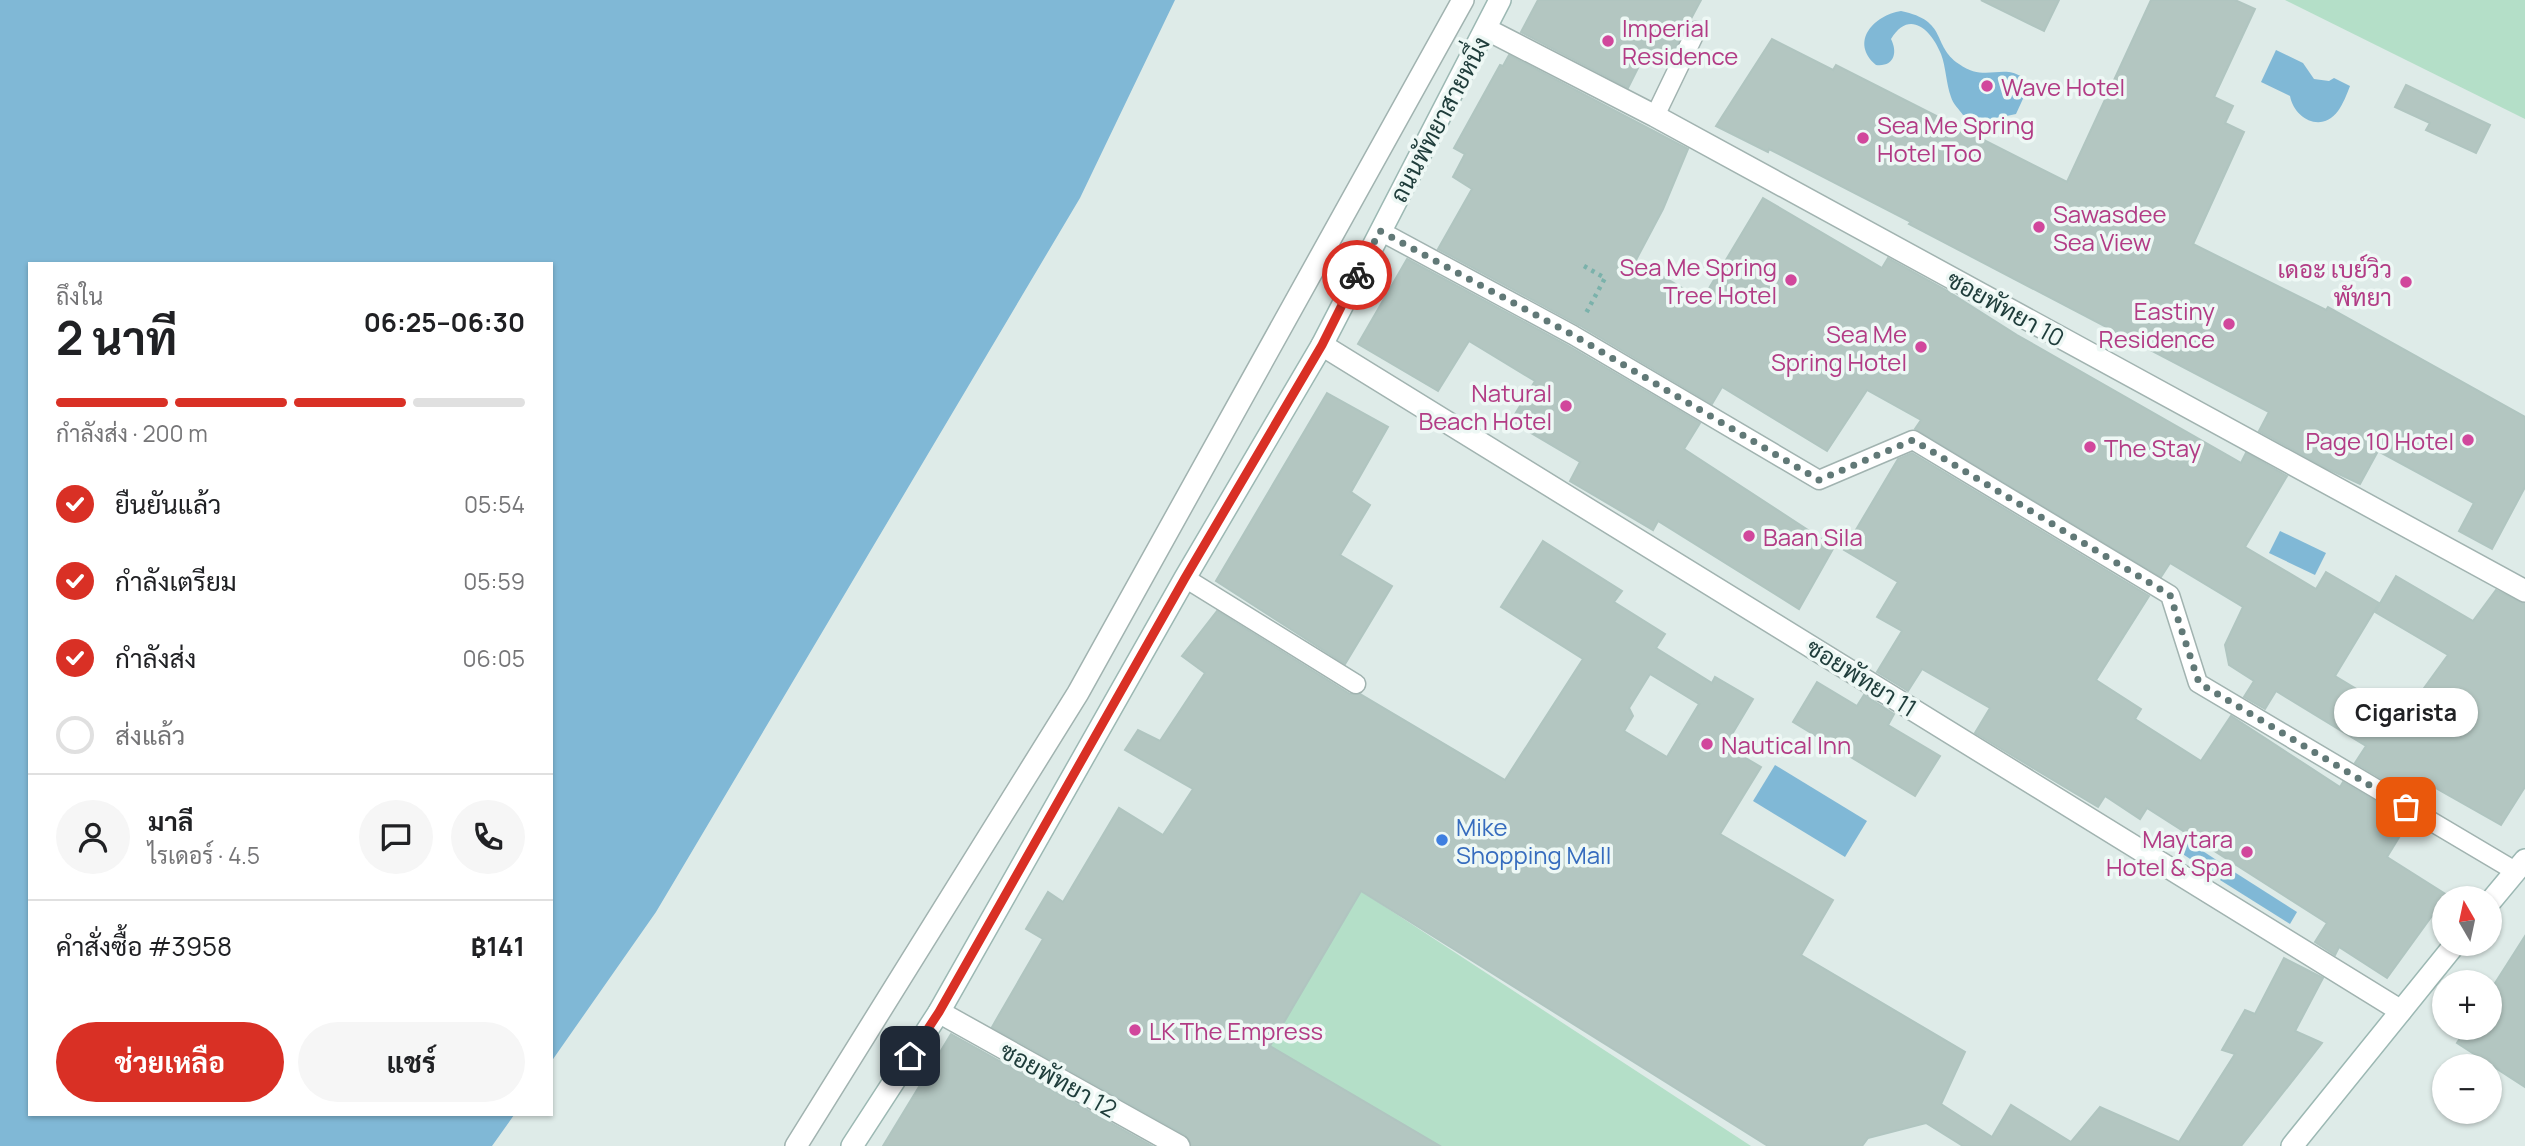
<!DOCTYPE html>
<html lang="th">
<meta charset="utf-8">
<style>
body{margin:0;font-family:Manrope,Sarabun,sans-serif;background:#f6f6f6;color:#202124;height:100vh;display:flex;flex-direction:column;font-size:26px;white-space:nowrap}
*{box-sizing:border-box;margin:0}
p{font-size:23px;color:#757577}
.icon{flex:none;width:38px;height:38px;fill:none;stroke:currentColor;stroke-width:2;stroke-linecap:round;stroke-linejoin:round}
.map{position:relative;flex:1;overflow:hidden}
.drawer{position:absolute;left:28px;top:262px;width:525px;height:854px;display:flex;flex-direction:column;background:#fff;border-radius:0px;box-shadow:0 2px 5px #0004}
.drawer>*{flex:none}
.needle{width:46px;rotate:351deg}
.controls{position:absolute;left:2432px;top:886px;display:grid;gap:14px}
.controls a{display:grid;place-items:center;width:70px;height:70px;border-radius:50%;background:#fff;box-shadow:0 2px 5px #0004;font-size:35px}
.pin{position:absolute;display:grid;place-items:center;width:60px;height:60px;color:#fff;margin:-30px;border-radius:14px;box-shadow:0 4px 10px #0006}
.courier{position:absolute;display:grid;place-items:center;width:70px;height:70px;margin:-35px;border:5px solid #d93025;border-radius:50%;background:#fff;color:#222;box-shadow:0 2px 9px #0007}
.bubble{position:absolute;height:49px;border-radius:24px;background:#fff;box-shadow:0 2px 5px #0004;font-size:23px;font-weight:700;line-height:49px;text-align:center}
.headline em{font-style:normal;font-weight:700}
.headline div{display:flex;flex-direction:column-reverse}
.headline{display:flex;align-items:center;justify-content:space-between;height:119px;padding:0 28px}
h1{font-size:46px;font-weight:700;line-height:52px}
.bar{display:grid;grid-template-columns:repeat(4,1fr);gap:10px 7px;align-content:center;height:84px;padding:0 28px}
.bar i{height:9px;border-radius:5px;background:#e0e0e0}
.bar .active{background:#d93025}
.bar p{grid-column:span 4}
.line{display:flex;align-items:center;gap:18px;padding:0 28px;border-top:2px solid #e0e0e0}
.line div{flex:1}
.round{display:grid;place-items:center;flex:none;width:74px;height:74px;border-radius:37px;background:#f6f6f6}
ol{padding:0 28px;list-style:none}
li{display:flex;align-items:center;gap:21px;height:77px}
li p{margin-inline-start:auto}
li .icon{padding:7px;border-radius:50%;background:#d93025;color:#fff;stroke-width:4}
li:last-child{color:#757577}
li i{width:38px;height:38px;border:4px solid #e0e0e0;border-radius:50%}
.button{display:flex;gap:14px;margin-top:auto;padding:14px 28px}
.button a{flex:1;height:80px;border-radius:42px;background:#d93025;color:#fff;font-size:28px;font-weight:700;line-height:80px;text-align:center}
.button a+a{background:#f6f6f6;color:#202124}
.map>svg:first-child{display:block}
.green{fill:#b4dfc8}
.water{fill:#80b8d6}
.building{fill:#b3c6c1;stroke:#b0c5c0;stroke-width:2;fill-rule:evenodd}
.lines{fill:none;stroke-linecap:round;stroke-linejoin:round}
.service-casing{stroke:#a1b3b0;stroke-width:21}
.pedestrian-casing{stroke:#a1b3b0;stroke-width:24}
.minor-casing{stroke:#a1b3b0;stroke-width:24}
.secondary-casing{stroke:#9cb8b3;stroke-width:24}
.path{stroke:#7bb2ab;stroke-width:4.5;stroke-dasharray:3.5 5;stroke-linecap:butt}
.service{stroke:#fff;stroke-width:18}
.pedestrian{stroke:#fff;stroke-width:21}
.minor{stroke:#fff;stroke-width:21}
.secondary{stroke:#fff;stroke-width:21}
.done{stroke:#617977;stroke-width:7;stroke-dasharray:0 12.6}
.route{stroke:#d93025;stroke-width:9}
.hotel-dot{fill:#d1479c;stroke:#eef8f5;stroke-width:2.5}
.shop-dot{fill:#3f7fe0;stroke:#eef8f5;stroke-width:2.5}
.labels{text-anchor:middle;dominant-baseline:central;stroke-width:7;stroke-linejoin:round;paint-order:stroke}
.hotel-label{font-size:24px;fill:#b23c85;stroke:#eef8f5;text-anchor:start}
.street-label{font-size:24px;fill:#1e3c3a;stroke:#eef8f5}
.shop-label{font-size:24px;fill:#366cbe;stroke:#eef8f5;text-anchor:start}
</style>
<div class="map">
<svg width="2525" height="1146" viewBox="0 0 2525 1146">
<rect width="100%" height="100%" fill="#deebe8"/>
<!-- green -->
<g class="green">
<path d="M2285,0H2525V119Z"/>
<path d="M1361,891L1751,1146H1440L1270,1046Z"/>
</g>
<!-- water -->
<g class="water">
<path d="M0,0H1175L1080,198L656,912L551,1062V264H30V1115H514L492,1146H0Z"/>
<path d="M1901,11C1949,21 1931,45 1959,64C1987,84 2003,61 2026,80L2027,90L2016,114L1988,120L1963,115C1959,109 1953,104 1951,97C1946,83 1946,67 1941,54C1931,29 1909,9 1891,39C1898,53 1894,67 1876,65C1849,42 1874,15 1901,11Z"/>
<path d="M2276,50L2303,63L2314,79L2329,81L2334,78L2350,86C2347,94 2343,104 2338,111C2321,134 2294,118 2290,96L2261,82Z"/>
<path d="M2280,531L2326,553L2315,575L2269,553Z"/>
<path d="M1775,765L1867,821L1845,857L1753,801Z"/>
<path d="M2180,836L2224,865L2216,876L2172,847Z"/>
<path d="M2228,868L2297,912L2290,924L2220,880Z"/>
</g>
<!-- building -->
<g class="building">
<path d="M1538,0H1701L1670,58L1648,48L1628,88L1521,32Z"/>
<path d="M1981,0H2059L2044,31Z"/>
<path d="M2151,0H2235L2255,9L2214,97L2233,106L2225,123L2244,132L2193,244L2326,310L2328,307L2525,417V487L2492,549L2459,531L2474,503L2378,451L2360,484L2326,468L2259,431L2269,412L1909,224L1911,222L1769,149L1768,152L1716,126L1772,39L1833,70L1836,65L2067,182Z"/>
<path d="M1509,55L1688,149L1663,209L1636,260L1702,300L1763,198L1882,268L1888,258L1946,290L2017,335L2236,460L2241,463L2246,453L2287,476L2245,547L2316,589L2326,572L2379,603L2335,676L2403,717L2448,655L2375,612L2396,576L2473,621L2496,590L2525,604V787L2501,825L2432,786L2421,802L2355,763L2366,746L2276,691L2265,709L2244,697L2254,681L2229,665L2225,645L2243,607L2170,563L2161,577L1915,429L1921,420L1867,390L1827,451L1722,387L1712,404L1579,325L1438,249L1472,189L1453,177L1465,154L1454,148L1500,65L1503,66Z"/>
<path d="M2406,85L2490,125L2476,153L2426,130L2430,123L2395,107Z"/>
<path d="M1407,259L1567,345L1700,423L1684,449L1834,547L1799,609L1658,521L1653,530L1570,481L1580,462L1511,421L1535,381L1469,341L1438,391L1358,344Z"/>
<path d="M1327,393L1388,427L1351,492L1370,505L1340,555L1392,586L1345,664L1216,581Z"/>
<path d="M1912,453L2149,596L2096,680L2141,709L2135,719L2201,761L2231,716L2340,787L2343,782L2409,821L2387,857L2447,895L2387,978L2339,947L2335,955L2315,942L2327,923L2147,808L2140,819L2105,796L2098,807L1975,733L1990,708L1922,669L1908,691L1877,672L1902,631L1877,617L1898,582L1844,550L1898,459Z"/>
<path d="M1543,541L1622,591L1614,602L1665,634L1656,648L1712,683L1715,677L1753,699L1725,746L1761,767L1720,834L1833,900L1801,955L1965,1052L1941,1104L1992,1137L2011,1105L2071,1142L2100,1107L2179,1142L2235,1054L2222,1050L2245,1010L2255,1014L2284,958L2323,978L2295,1031L2322,1043L2241,1146H1963L1926,1123L1868,1138L1862,1146H1768L1361,891L1270,1046L1440,1146H1192L1185,1135L992,1027L1043,939L1026,929L1048,892L1063,902L1119,808L1163,835L1193,789L1125,750L1138,730L1160,741L1205,673L1182,656L1217,611L1350,694H1360L1505,780L1583,659L1501,607ZM1650,674L1699,704L1667,757L1624,731L1633,716L1629,708Z"/>
<path d="M1817,682L1857,706L1864,695L1894,714L1888,725L1940,756L1915,796L1793,722Z"/>
<path d="M2525,936V1087L2457,1043L2467,1027H2490V991Z"/>
<path d="M951,1034L1152,1146H883Z"/>
</g>
<g class="lines">
<defs>
<g id="service">
<path d="M1655,116L1696,31"/>
<path d="M1380,231L1573,335L1819,480L1913,440L2170,595L2198,683L2515,871"/>
<path d="M1185,578L1356,684"/>
</g>
<path id="pedestrian" d="M796,1146L1078,693L1463,0"/>
<g id="minor">
<path d="M1486,29L1655,116L2525,591"/>
<path d="M1322,345L2401,1011"/>
<path d="M939,1012L1179,1146"/>
</g>
<g id="secondary">
<path d="M2490,902L2525,860"/>
<path d="M852,1146L939,1012L1185,578L1322,345L1500,0"/>
<path d="M2292,1146L2456,943"/>
</g>
</defs>
<!-- service casing -->
<use href="#service" class="service-casing"/>
<!-- pedestrian casing -->
<use href="#pedestrian" class="pedestrian-casing"/>
<!-- minor casing -->
<use href="#minor" class="minor-casing"/>
<!-- secondary casing -->
<use href="#secondary" class="secondary-casing"/>
<!-- path -->
<path class="path" d="M1584,266L1605,278L1585,315"/>
<!-- service -->
<use href="#service" class="service"/>
<!-- pedestrian -->
<use href="#pedestrian" class="pedestrian"/>
<!-- minor -->
<use href="#minor" class="minor"/>
<!-- secondary -->
<use href="#secondary" class="secondary"/>
</g>
<g class="lines">
<!-- done -->
<path class="done" d="M1357,275L1380,231L1573,335L1819,480L1913,440L2170,595L2199,683L2406,807"/>
<!-- route -->
<path class="route" d="M910,1056L939,1012L1185,578L1322,345L1357,275"/>
</g>
<!-- markers -->
<g class="hotel-dot">
<circle cx="1608" cy="41" r="7"/>
<circle cx="1987" cy="86" r="7"/>
<circle cx="1863" cy="138" r="7"/>
<circle cx="2039" cy="227" r="7"/>
<circle cx="1791" cy="280" r="7"/>
<circle cx="2406" cy="282" r="7"/>
<circle cx="2229" cy="324" r="7"/>
<circle cx="1921" cy="347" r="7"/>
<circle cx="1566" cy="406" r="7"/>
<circle cx="2468" cy="440" r="7"/>
<circle cx="2090" cy="447" r="7"/>
<circle cx="1749" cy="536" r="7"/>
<circle cx="1707" cy="744" r="7"/>
<circle cx="2247" cy="852" r="7"/>
<circle cx="1135" cy="1030" r="7"/>
</g>
<circle class="shop-dot" cx="1442" cy="840" r="7"/>
<g class="labels">
<!-- hotel labels -->
<g class="hotel-label">
<text x="1622" y="27">Imperial<tspan x="1622" dy="28">Residence</tspan></text>
<text x="2001" y="86">Wave Hotel</text>
<text x="1877" y="124">Sea Me Spring<tspan x="1877" dy="28">Hotel Too</tspan></text>
<text x="2053" y="213">Sawasdee<tspan x="2053" dy="28">Sea View</tspan></text>
<text x="1777" y="266" text-anchor="end">Sea Me Spring<tspan x="1777" dy="28">Tree Hotel</tspan></text>
<text x="2392" y="268" text-anchor="end">เดอะ เบย์วิว<tspan x="2392" dy="28">พัทยา</tspan></text>
<text x="2215" y="310" text-anchor="end">Eastiny<tspan x="2215" dy="28">Residence</tspan></text>
<text x="1907" y="333" text-anchor="end">Sea Me<tspan x="1907" dy="28">Spring Hotel</tspan></text>
<text x="1552" y="392" text-anchor="end">Natural<tspan x="1552" dy="28">Beach Hotel</tspan></text>
<text x="2454" y="440" text-anchor="end">Page 10 Hotel</text>
<text x="2104" y="447">The Stay</text>
<text x="1763" y="536">Baan Sila</text>
<text x="1721" y="744">Nautical Inn</text>
<text x="2233" y="838" text-anchor="end">Maytara<tspan x="2233" dy="28">Hotel &amp; Spa</tspan></text>
<text x="1149" y="1030">LK The Empress</text>
</g>
<!-- street labels -->
<g class="street-label">
<text transform="translate(1439 119) rotate(-62)">ถนนพัทยาสายหนึ่ง</text>
<text transform="translate(2006 308) rotate(29)">ซอยพัทยา 10</text>
<text transform="translate(1862 677) rotate(32)">ซอยพัทยา 11</text>
<text transform="translate(1059 1079) rotate(29)">ซอยพัทยา 12</text>
</g>
<!-- shop labels -->
<g class="shop-label">
<text x="1456" y="826">Mike<tspan x="1456" dy="28">Shopping Mall</tspan></text>
</g>
</g>
</svg>
<div class="controls">
<a><svg class="needle" viewBox="-14 -14 28 28"><path d="M0-13l5 13h-10z" fill="#e53935"/><path d="M0 13l5-13h-10z" fill="#757577"/></svg></a>
<a>+</a>
<a>−</a>
</div>
<div class="pin" style="left:2406px;top:807px;background:#ea580c"><svg class="icon" aria-label="bag" viewBox="0 0 24 24"><path d="M5 8h14l-1 12H6zM9 8a3 3 0 0 1 6 0"/></svg></div>
<div class="pin" style="left:910px;top:1056px;background:#1f2937"><svg class="icon" aria-label="home" viewBox="0 0 24 24"><path d="M3 11l9-7 9 7M6 9v11h12V9"/></svg></div>
<div class="courier" style="left:1357px;top:275px"><svg class="icon" aria-label="bike" viewBox="0 0 24 24"><circle cx="6" cy="16" r="4"/><circle cx="18" cy="16" r="4"/><path d="M6 16l4-8h5l3 8M10 8l3 8H6M13 5h3"/></svg></div>
<div class="bubble" style="left:2334px;top:688px;width:144px">Cigarista</div>
<section class="drawer">
<div class="headline"><div><h1>2 นาที</h1><p>ถึงใน</p></div><em>06:25–06:30</em></div>
<div class="bar"><i class="active"></i><i class="active"></i><i class="active"></i><i></i><p>กำลังส่ง · 200 m</p></div>
<ol>
<li><svg class="icon" aria-label="check" viewBox="0 0 24 24"><path d="M5 12l5 5 9-10"/></svg>ยืนยันแล้ว<p>05:54</p></li>
<li><svg class="icon" aria-label="check" viewBox="0 0 24 24"><path d="M5 12l5 5 9-10"/></svg>กำลังเตรียม<p>05:59</p></li>
<li><svg class="icon" aria-label="check" viewBox="0 0 24 24"><path d="M5 12l5 5 9-10"/></svg>กำลังส่ง<p>06:05</p></li>
<li><i></i>ส่งแล้ว</li>
</ol>
<div class="line" style="height:126px"><a class="round"><svg class="icon" aria-label="person" viewBox="0 0 24 24"><circle cx="12" cy="8" r="4"/><path d="M4 21q1-7 8-7t8 7"/></svg></a><div><b>มาลี</b><p>ไรเดอร์ · 4.5</p></div><a class="round"><svg class="icon" aria-label="chat" viewBox="0 0 24 24"><path d="M4 5h16v11H9l-5 4z"/></svg></a><a class="round"><svg class="icon" aria-label="phone" viewBox="0 0 24 24"><path d="M5 4h4l2 5-3 2q2 4 5 5l2-3 5 2v4C11 20 4 13 5 4z"/></svg></a></div>
<div class="line" style="height:91px"><div>คำสั่งซื้อ #3958</div><b>฿141</b></div>
<div class="button"><a>ช่วยเหลือ</a><a>แชร์</a></div>
</section>
</div>
